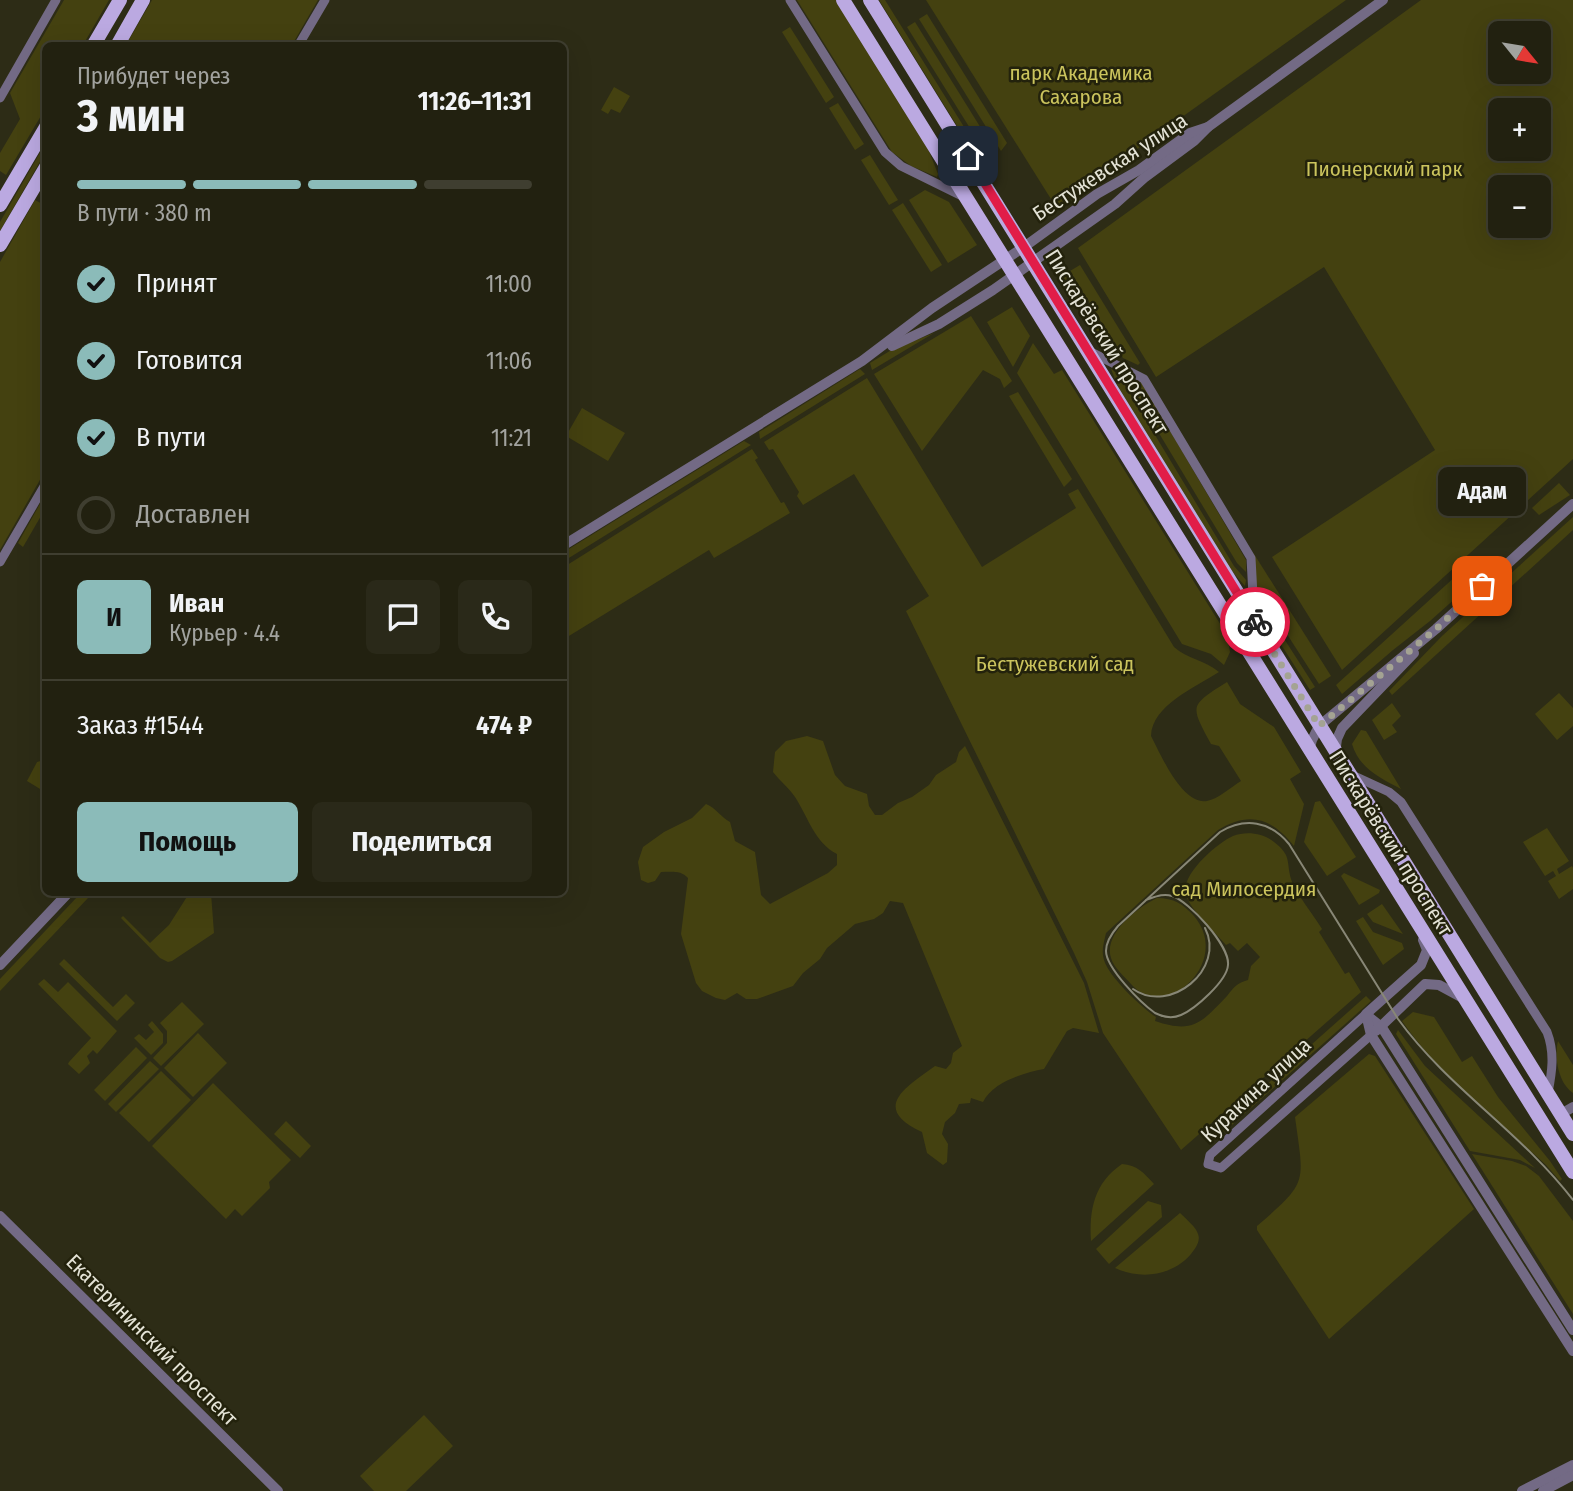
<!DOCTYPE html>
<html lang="ru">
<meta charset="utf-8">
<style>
body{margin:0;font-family:"Fira Sans Condensed",sans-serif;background:#2a2919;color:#f1f3f6;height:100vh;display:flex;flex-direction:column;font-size:26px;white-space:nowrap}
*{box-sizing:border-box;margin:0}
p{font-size:23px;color:#a2a39f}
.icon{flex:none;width:38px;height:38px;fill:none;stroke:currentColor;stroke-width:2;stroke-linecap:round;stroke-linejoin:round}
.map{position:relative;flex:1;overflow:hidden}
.details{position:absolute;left:42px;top:42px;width:525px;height:854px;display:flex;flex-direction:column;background:#222110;border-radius:10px;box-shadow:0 7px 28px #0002,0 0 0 2px #3f3e30}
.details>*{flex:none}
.needle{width:46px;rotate:120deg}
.fabs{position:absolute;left:1488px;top:21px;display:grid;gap:14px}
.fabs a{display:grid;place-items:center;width:63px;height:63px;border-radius:10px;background:#222110;box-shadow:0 7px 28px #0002,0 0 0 2px #3f3e30;font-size:35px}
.pin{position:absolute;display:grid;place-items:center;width:60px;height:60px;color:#fff;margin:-30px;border-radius:14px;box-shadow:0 4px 10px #0006}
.courier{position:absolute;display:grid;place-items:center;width:70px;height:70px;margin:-35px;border:5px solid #e11d48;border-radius:50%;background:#fff;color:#222;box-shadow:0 2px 9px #0007}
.bubble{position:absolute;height:49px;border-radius:10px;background:#222110;box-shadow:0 7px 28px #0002,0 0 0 2px #3f3e30;font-size:23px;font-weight:700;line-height:49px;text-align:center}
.summary em{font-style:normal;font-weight:700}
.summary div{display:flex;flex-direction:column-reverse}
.summary{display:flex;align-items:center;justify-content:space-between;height:119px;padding:0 35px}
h1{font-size:46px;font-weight:700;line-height:52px}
.bar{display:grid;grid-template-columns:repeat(4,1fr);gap:10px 7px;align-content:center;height:84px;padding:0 35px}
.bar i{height:9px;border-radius:5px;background:#3f3e30}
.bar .on{background:#8bbbb9}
.bar p{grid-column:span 4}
.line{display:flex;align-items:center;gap:18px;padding:0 35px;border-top:2px solid #3f3e30}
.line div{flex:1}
.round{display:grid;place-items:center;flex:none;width:74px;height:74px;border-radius:10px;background:#2a2919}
ol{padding:0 35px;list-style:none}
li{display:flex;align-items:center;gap:21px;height:77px}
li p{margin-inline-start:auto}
li .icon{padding:7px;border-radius:50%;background:#8bbbb9;color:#111;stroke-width:4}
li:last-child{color:#a2a39f}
li i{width:38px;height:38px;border:4px solid #3f3e30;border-radius:50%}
.action{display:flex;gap:14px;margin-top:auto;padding:14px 35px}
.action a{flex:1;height:80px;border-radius:10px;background:#8bbbb9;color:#111;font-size:28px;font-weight:700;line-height:80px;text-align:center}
.action a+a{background:#2a2919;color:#f1f3f6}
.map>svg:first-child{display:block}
.green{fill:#444110;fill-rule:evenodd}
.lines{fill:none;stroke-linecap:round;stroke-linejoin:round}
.minor{stroke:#736a85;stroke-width:9}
.tertiary{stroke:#736a85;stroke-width:10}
.primary{stroke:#bba9e1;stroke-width:14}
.tram{stroke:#888776;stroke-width:2}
.done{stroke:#a4a393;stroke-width:7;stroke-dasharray:0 12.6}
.route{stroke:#e11d48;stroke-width:9}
.labels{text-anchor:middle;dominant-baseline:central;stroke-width:5;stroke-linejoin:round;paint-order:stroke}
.park-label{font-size:21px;fill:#cbc45d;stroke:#23220c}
.street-label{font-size:21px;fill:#e4e3d6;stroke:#23220c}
</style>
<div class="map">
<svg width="1573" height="1491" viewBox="0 0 1573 1491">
<rect width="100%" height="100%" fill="#2d2c16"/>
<!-- green -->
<g class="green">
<path d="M64,0H109L83,45L46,46L45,109L6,175L0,171V153L20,119L10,93Z"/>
<path d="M152,0H318L292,45H126Z"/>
<path d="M797,0H836L927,146L938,174L937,177L911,166L892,152Z"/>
<path d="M879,0H885L979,151V156L964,137Z"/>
<path d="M926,0H1346L1056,207Z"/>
<path d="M1421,0H1573V459L1342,670L1272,557L1435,450L1324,267L1156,377L1078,248ZM1538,33V72H1500V33ZM1500,110H1538V149H1500ZM1538,187V226H1500V187Z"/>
<path d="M927,14L1007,143L1001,151L919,19Z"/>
<path d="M915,22L997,154L991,162L907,27Z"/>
<path d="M790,27L834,97L826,103L782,32Z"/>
<path d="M614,87L630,96L620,113L611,109L608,114L601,110Z"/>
<path d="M838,103L864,144L855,150L829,108Z"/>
<path d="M45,144V153L0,231V222Z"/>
<path d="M870,155L898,200L889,205L861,160Z"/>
<path d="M925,190L949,202L977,245L948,263L909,200Z"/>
<path d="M35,200L46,206L45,471L0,550V262Z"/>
<path d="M903,203L942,265L931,272L892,210Z"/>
<path d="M1080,265L1140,363L1138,365L1123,358L1070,271Z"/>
<path d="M1068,273L1116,354L1099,342L1059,277Z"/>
<path d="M1012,307L1030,336L1013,367L987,322Z"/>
<path d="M971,316L1012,381L1004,388L1000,379L983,370L922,451L874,374Z"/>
<path d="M934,333L872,370L870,363L893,349Z"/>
<path d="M1033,343L1054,374L1062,370L1227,635L1230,652L1224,665L1211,654L1182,644L1017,373Z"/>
<path d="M860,369L865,374L760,439L759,432Z"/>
<path d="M1111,369L1117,372L1234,566L1246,580L1245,586L1228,567L1120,392Z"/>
<path d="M1124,375L1142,383L1246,560V572L1237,563Z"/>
<path d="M867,378L982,567L1076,508L1068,494L1078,489L1174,647C1187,659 1205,660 1219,672C1196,687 1152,705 1151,736C1161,755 1182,805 1207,801C1218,799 1231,787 1241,781L1219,746L1211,744C1190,705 1189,706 1227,682L1240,704L1274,727L1301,772L1290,779L1304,804L1294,846C1272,818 1249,811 1218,830L1106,933C1104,942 1101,951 1104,960C1109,977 1141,1007 1156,1017L1155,1021C1193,1034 1201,1023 1227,996C1234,987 1237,983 1248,980L1251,966L1260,957L1247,943L1238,951L1230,943L1226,945C1215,932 1191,911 1186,895C1179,876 1217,843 1233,836C1246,831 1263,833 1274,842C1292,856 1286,861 1291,879C1296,894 1314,915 1322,929L1319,932L1345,974L1349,972L1361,992L1181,1150L1103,1033L1087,982L1074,953L906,611L929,596L854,474L803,505L797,496L799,492L773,449L769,450L764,442Z"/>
<path d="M1018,392L1072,479L1064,487L1009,396Z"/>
<path d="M582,408L625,433L608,461L566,436Z"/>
<path d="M744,441L751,445L564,561V552Z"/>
<path d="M752,449L758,458L755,460L781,503L784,502L790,513L714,558L709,550L564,639V567Z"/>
<path d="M1559,483L1570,495L1539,515L1532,508Z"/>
<path d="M45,495V509L23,547L18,543Z"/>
<path d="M1573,517V530L1392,695L1389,691L1442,636Z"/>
<path d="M1254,554L1331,676L1319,684L1256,586Z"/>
<path d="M1468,565L1476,574L1458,596L1430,621L1393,650L1342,694L1336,685Z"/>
<path d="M1256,595L1315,687L1310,690L1261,613Z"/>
<path d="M1559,693L1573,708V726L1557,740L1535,714Z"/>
<path d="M1392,703L1401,716L1392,725L1397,732L1384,740L1372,720Z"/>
<path d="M1361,730L1366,731L1401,789C1380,778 1359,768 1352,744Z"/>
<path d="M807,736L823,741L835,775L845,786L867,794L869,806L875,815H882L898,803L912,797L929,785L936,775L956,762L959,752L965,746L1084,983L1099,1033L1073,1028L1067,1031L1044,1069C1023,1073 993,1082 983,1102L971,1098L970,1103L959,1104L955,1113L945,1122L942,1134L948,1144L947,1162L943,1165L927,1153L922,1132C870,1108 906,1087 935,1066L946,1069L951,1063L953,1053L962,1046L903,903L890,901L883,913L874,919L855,924L827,948L820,959L803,973L793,986L757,999H746L737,993L725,1000L716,998L702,991L696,983L681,934L688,878C681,870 671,872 661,872L655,881L648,883L641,880L638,862L643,847L664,832L692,818L706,804C716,808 721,817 730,822L735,841L755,852L761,895L770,904L828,873L837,865V854C815,843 808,817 795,797C789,788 780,781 773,772L775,752L786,741Z"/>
<path d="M44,760L45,762V792L27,781L37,762Z"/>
<path d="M1320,801L1356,857L1327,876L1304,842L1315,802Z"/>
<path d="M1547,828L1569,861L1557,869L1559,874L1572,866L1573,868V889L1559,899L1548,881L1556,876L1553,871L1545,876L1523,842Z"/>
<path d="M1344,873L1380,890L1379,893L1359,905L1341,876Z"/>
<path d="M190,892L211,893L214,933L172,961L168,962L160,958L121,918L123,916L150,943L169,925Z"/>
<path d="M78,896L88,898L0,991V979Z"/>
<path d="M1157,898C1174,898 1183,904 1194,916C1233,962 1165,1023 1131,984C1124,976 1114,968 1111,958C1103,934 1138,907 1157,898Z"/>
<path d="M1382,904L1403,934L1373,922L1367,914Z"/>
<path d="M1363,917L1373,932L1402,943L1404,949L1383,965L1356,921Z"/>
<path d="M64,959L113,1007L126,994L135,1003L117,1021L59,964Z"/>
<path d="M44,979L58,992L68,982L117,1031L97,1054L93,1050L87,1056L90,1063L79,1074L68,1064L69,1062L91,1038L38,984Z"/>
<path d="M1366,996L1371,1001L1215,1140L1210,1135Z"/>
<path d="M182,1002L204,1024L161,1066L153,1058L167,1043V1031L160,1023Z"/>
<path d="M1413,1012L1434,1017L1462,1062L1472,1056L1498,1097L1550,1161L1562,1179L1560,1181L1546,1165C1496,1119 1441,1077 1402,1021Z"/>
<path d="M152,1021L163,1034V1043L151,1055L134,1038L139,1034L146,1040L154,1032L148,1025Z"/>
<path d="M1398,1030L1425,1066L1535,1168L1520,1160L1470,1151L1396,1034Z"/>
<path d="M198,1033L227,1063L193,1097L164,1068Z"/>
<path d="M1558,1041L1573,1065V1093C1558,1083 1554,1057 1558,1041Z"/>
<path d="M136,1047L147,1058L105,1101L94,1090Z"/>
<path d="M1369,1054L1375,1056L1474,1209L1329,1339L1257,1230V1226C1309,1181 1304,1184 1295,1117Z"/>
<path d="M150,1061L159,1069L116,1112L108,1104Z"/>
<path d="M161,1071L191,1100L149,1142L119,1113Z"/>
<path d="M213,1083L291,1160L269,1182L270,1188L242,1216L235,1209L226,1219L152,1146Z"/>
<path d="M286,1121L311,1146L300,1158L274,1134Z"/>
<path d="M1472,1154L1512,1161L1526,1166L1539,1176L1573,1221V1314Z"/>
<path d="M1122,1164C1137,1165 1144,1173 1154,1184L1091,1241C1089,1210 1094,1183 1122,1164Z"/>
<path d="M1148,1201L1161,1205L1162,1217L1109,1264L1096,1249Z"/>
<path d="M1180,1213C1186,1219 1196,1227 1198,1234C1201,1241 1195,1249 1191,1254C1172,1276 1141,1280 1115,1268Z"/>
<path d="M424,1415L453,1446L406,1491H374L360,1476Z"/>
</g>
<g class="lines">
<!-- minor -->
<g class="minor">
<path d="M790,0L885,152L901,166L964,197"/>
<path d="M298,46L325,0"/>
<path d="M0,98L56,0"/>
<path d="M1091,352L1144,379L1251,558L1254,614"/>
<path d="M0,562L46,483"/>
<path d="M1350,774L1389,792L1401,802L1547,1032C1555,1053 1552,1072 1548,1093"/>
<path d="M1371,1035L1221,1168L1208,1164L1210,1155L1366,1014L1381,1026"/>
</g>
<!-- tertiary -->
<g class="tertiary">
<path d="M892,346L939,324L993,290L1115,204L1144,178L1194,141L1208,127L1383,0"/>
<path d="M564,545L862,361L932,308L1024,247L1097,194L1139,170L1190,133L1208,127"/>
<path d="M1309,751L1312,740L1319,726L1436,629L1573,504"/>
<path d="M1335,753L1337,739L1342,728L1414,653"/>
<path d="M1423,940L1427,950L1421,965L1366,1014L1371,1035L1573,1351"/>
<path d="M0,965L69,892"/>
<path d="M1381,1026L1573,1330"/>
<path d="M1376,1031L1425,984L1439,985L1463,998"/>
<path d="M1561,1114L1573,1107"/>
<path d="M0,1216L278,1491"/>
<path d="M1522,1491L1573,1465"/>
<path d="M1543,1491L1573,1475"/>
</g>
<!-- primary -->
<g class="primary">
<path d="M843,0L1573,1172"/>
<path d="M870,0L1573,1134"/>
<path d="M93,46L120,0"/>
<path d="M117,46L143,0"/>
<path d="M0,205L46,127"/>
<path d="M0,245L46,167"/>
</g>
<!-- tram -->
<g class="tram">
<path d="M1146,900C1155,897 1163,893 1172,896C1189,901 1230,946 1228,965C1227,981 1195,1009 1181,1015C1172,1019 1163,1017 1155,1013C1141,1003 1106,968 1106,951C1106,941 1112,933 1118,926L1220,832C1245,817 1270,821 1289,844L1398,1019C1448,1088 1522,1133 1573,1200"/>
<path d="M1133,989C1170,1015 1226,969 1205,928"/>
</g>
</g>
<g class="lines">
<!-- done -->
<path class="done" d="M1255,622L1319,726L1436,629L1482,586"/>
<!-- route -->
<path class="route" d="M968,156L1255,622"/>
</g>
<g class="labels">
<!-- park labels -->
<g class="park-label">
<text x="1081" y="73">парк Академика<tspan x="1081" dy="24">Сахарова</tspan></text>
<text x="1384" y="169">Пионерский парк</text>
<text x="1055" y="664">Бестужевский сад</text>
<text x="1244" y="889">сад Милосердия</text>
</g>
<!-- street labels -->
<g class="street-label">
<text transform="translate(1110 167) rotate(-33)">Бестужевская улица</text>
<text transform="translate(1107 342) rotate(58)">Пискарёвский проспект</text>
<text transform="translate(1391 843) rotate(58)">Пискарёвский проспект</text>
<text transform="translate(1256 1090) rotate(-43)">Куракина улица</text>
<text transform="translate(152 1340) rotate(45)">Екатерининский проспект</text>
</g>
</g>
</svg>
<div class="fabs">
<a><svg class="needle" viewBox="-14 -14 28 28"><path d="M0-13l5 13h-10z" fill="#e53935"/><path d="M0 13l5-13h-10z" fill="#a2a39f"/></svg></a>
<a>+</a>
<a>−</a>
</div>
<div class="pin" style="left:1482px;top:586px;background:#ea580c"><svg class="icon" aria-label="bag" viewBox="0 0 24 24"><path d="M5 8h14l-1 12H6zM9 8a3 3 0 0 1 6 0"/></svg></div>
<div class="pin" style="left:968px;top:156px;background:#1f2937"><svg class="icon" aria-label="home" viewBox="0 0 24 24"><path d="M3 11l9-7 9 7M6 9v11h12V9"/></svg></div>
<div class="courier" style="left:1255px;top:622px"><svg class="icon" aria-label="bike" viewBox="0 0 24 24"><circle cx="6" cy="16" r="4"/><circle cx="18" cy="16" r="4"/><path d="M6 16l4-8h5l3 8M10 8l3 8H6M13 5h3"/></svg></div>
<div class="bubble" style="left:1438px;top:467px;width:88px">Адам</div>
<section class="details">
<div class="summary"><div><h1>3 мин</h1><p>Прибудет через</p></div><em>11:26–11:31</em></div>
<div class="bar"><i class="on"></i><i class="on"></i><i class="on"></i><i></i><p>В пути · 380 m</p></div>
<ol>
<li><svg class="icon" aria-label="check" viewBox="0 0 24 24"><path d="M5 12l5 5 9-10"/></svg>Принят<p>11:00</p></li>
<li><svg class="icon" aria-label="check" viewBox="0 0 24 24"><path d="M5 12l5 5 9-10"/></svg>Готовится<p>11:06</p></li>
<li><svg class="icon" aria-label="check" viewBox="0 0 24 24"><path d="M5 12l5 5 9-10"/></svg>В пути<p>11:21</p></li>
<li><i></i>Доставлен</li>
</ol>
<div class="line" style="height:126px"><b class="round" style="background:#8bbbb9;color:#111">И</b><div><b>Иван</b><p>Курьер · 4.4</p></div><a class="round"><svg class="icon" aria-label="chat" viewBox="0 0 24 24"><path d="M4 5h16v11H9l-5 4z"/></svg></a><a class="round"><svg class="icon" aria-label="phone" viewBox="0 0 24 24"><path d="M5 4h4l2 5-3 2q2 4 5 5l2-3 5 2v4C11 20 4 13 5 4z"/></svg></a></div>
<div class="line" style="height:91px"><div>Заказ #1544</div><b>474 ₽</b></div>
<div class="action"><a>Помощь</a><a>Поделиться</a></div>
</section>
</div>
